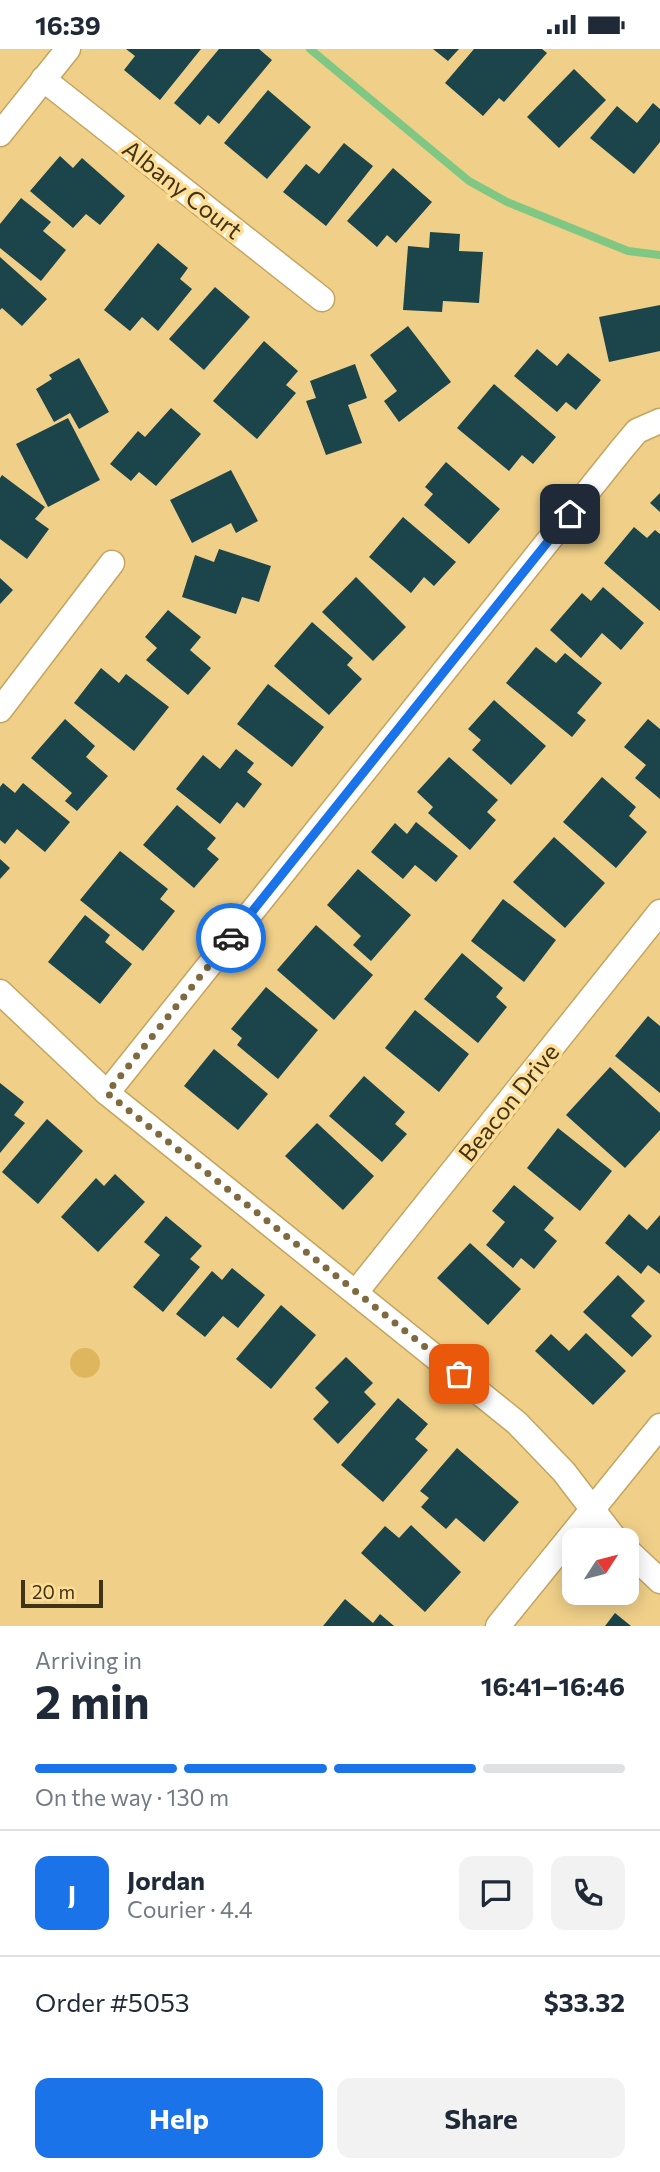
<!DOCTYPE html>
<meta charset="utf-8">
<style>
body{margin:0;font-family:Commissioner,sans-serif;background:#f2f2f3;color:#1f2937;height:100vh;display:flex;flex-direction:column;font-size:26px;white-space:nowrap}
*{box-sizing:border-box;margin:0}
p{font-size:23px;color:#747a83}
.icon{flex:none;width:38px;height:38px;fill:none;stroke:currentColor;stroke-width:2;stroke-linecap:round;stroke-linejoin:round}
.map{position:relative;height:1577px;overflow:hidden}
.side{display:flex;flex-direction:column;background:#fff;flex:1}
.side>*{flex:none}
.needle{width:46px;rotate:54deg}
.buttons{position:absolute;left:562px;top:1479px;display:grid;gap:14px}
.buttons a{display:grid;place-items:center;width:77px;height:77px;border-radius:14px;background:#fff;box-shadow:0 4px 18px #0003;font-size:35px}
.scale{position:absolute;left:21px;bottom:18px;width:82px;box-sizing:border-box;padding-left:7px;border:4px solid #403316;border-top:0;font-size:19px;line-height:24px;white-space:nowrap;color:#403316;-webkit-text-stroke:5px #fedd96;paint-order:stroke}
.pin{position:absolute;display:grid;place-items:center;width:60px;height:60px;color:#fff;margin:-30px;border-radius:14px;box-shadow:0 4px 10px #0006}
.courier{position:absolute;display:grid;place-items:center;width:70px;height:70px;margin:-35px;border:5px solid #1a73e8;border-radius:50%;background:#fff;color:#222;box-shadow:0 2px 9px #0007}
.head em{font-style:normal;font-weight:700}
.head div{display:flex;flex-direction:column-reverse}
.head{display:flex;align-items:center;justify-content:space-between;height:119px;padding:0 35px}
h1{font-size:46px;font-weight:700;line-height:52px}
.bar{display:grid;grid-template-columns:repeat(4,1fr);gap:10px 7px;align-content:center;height:84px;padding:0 35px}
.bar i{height:9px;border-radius:5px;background:#e0e1e3}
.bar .selected{background:#1a73e8}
.bar p{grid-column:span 4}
.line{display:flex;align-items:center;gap:18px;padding:0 35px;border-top:2px solid #e0e1e3}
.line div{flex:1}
.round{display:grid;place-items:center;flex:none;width:74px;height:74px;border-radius:14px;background:#f2f2f3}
.primary-button{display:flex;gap:14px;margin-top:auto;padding:14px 35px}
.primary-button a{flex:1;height:80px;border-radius:14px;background:#1a73e8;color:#fff;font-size:28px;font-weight:700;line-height:80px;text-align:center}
.primary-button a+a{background:#f2f2f3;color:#1f2937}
.status{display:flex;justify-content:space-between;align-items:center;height:49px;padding:0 35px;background:#fff;direction:ltr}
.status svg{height:19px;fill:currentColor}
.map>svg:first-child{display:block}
.green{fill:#deb65d}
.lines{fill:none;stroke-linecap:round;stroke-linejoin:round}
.stream{stroke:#80c784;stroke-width:8}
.building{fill:#1b454a}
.minor-casing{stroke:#c4a45f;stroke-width:27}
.minor{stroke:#fff;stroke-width:24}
.done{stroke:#7e6a3e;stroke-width:7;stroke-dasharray:0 12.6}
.route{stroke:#1a73e8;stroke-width:9}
.labels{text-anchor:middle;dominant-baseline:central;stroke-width:7;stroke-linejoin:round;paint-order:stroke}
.street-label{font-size:24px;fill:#403316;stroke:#fedd96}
</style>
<div class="status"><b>16:39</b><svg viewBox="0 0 49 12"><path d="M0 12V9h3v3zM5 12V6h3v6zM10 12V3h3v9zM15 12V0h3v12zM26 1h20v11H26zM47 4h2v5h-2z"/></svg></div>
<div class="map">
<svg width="660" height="1577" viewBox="0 0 660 1577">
<rect width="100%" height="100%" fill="#f0d089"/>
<!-- green -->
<circle class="green" cx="85" cy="1314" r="15"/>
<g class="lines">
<!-- stream -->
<path class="stream" d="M310,0L469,132L507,153L628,202L660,206"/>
</g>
<!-- building -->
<g class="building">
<path d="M126,0H201L160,51L124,21L135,7Z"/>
<path d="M219,0H259L272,11L219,75L208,66L200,76L174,54Z"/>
<path d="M433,0H459L448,12Z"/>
<path d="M474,0H542L547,4L504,53L499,49L483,67L445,34Z"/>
<path d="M574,20L606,51L559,99L527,68Z"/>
<path d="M268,41L311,78L267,130L224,94Z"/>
<path d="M653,54L660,60V93L634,125L590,89L617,57L637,74Z"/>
<path d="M344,94L373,117L326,177L283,143L306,115L319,125Z"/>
<path d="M60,107L73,119L82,109L125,147L100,176L86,165L73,179L30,142Z"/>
<path d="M393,119L432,153L396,194L387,186L377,198L347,172Z"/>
<path d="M21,149L51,173L43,182L66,201L41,232L0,199V175Z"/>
<path d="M430,183L460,185L459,202L483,203L479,254L443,252L442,263L403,261L408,197L429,199Z"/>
<path d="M158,194L188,219L180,230L192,240L158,282L142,268L130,282L104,261Z"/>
<path d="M0,208L47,250L22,277L2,259L0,261Z"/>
<path d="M215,238L250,268L204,321L169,290Z"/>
<path d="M660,256V302L609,313L599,268Z"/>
<path d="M408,277L451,333L399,373L384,352L397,342L370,306Z"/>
<path d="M264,292L298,322L286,336L296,344L257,390L213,352Z"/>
<path d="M537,300L557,317L568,304L601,331L576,361L566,353L557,363L514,327Z"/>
<path d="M79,309L109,363L79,380L70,364L54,373L36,340L52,330L49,326Z"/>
<path d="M355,315L367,349L348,356L362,394L326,406L306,352L316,349L310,332Z"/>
<path d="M494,335L556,388L533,415L522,406L509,422L457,379Z"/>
<path d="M171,359L201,385L156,437L139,423L131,432L110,415L138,382L145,388Z"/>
<path d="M68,369L100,431L48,458L16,395Z"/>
<path d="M446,413L500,460L469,495L424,456L433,445L425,438Z"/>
<path d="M231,421L258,472L236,484L231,474L192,494L170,451Z"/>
<path d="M2,426L45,458L35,470L49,480L27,510L0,490V429Z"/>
<path d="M660,444V463L650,454Z"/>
<path d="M403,468L456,513L434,537L424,528L411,544L369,508Z"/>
<path d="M634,478L647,489L655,481L660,485V562L604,514Z"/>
<path d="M219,500L271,517L259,553L242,548L236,565L182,548L195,506L214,513Z"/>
<path d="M356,528L406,578L373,612L322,563Z"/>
<path d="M0,529L13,541L0,555Z"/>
<path d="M603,538L644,574L621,601L602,584L581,609L550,581L582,544L591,552Z"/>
<path d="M168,561L201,588L190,601L211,619L188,646L146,611L157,599L145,588Z"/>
<path d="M312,573L353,609L347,616L362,630L329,666L274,617Z"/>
<path d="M536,598L556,614L565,604L602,634L577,664L586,671L572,688L506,634Z"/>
<path d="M101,619L119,634L126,625L169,658L134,702L74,654Z"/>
<path d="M268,635L324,678L292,718L237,675Z"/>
<path d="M494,651L546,697L511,736L472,701L481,691L468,680Z"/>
<path d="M65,670L95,697L86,708L108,727L77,762L65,752L72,744L31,709Z"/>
<path d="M648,670L660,680V750L635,729L646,716L624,698Z"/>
<path d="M236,700L254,714L247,723L262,735L244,759L237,753L220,775L176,740L203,706L220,720Z"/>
<path d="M449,708L498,751L487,763L496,771L470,801L428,764L433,758L417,743Z"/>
<path d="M602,728L636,758L629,767L647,783L616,819L563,773Z"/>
<path d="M3,734L15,744L23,734L70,773L45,803L17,780L5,795L0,791V738Z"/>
<path d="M177,756L216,789L207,800L219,810L194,839L143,796Z"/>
<path d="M416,773L458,807L436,833L415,816L403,830L371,803L395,774L407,785Z"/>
<path d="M554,788L605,834L565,879L513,833Z"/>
<path d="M120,802L168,840L160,850L175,862L143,902L80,851Z"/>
<path d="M0,810L10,819L0,830Z"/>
<path d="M358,820L411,866L371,912L353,896L361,887L327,856Z"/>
<path d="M503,850L556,891L524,933L471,892Z"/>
<path d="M85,866L110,886L105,893L132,915L100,955L48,913Z"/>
<path d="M316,876L373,926L334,971L277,921Z"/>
<path d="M462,904L503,939L496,948L507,958L478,994L424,950Z"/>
<path d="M266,938L318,981L278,1030L237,996L242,989L231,980Z"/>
<path d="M415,961L469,1005L439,1043L385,999Z"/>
<path d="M648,967L660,977V1044L615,1007Z"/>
<path d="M214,1000L268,1045L238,1081L184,1037Z"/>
<path d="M610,1018L660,1064V1081L625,1119L566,1066Z"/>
<path d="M364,1027L405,1063L395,1075L407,1085L382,1113L329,1067Z"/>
<path d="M0,1034L24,1053L14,1066L25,1074L0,1104Z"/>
<path d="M47,1070L83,1102L38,1155L2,1123Z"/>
<path d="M317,1074L374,1127L343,1161L285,1107Z"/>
<path d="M558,1079L612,1122L580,1162L527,1119Z"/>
<path d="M115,1125L145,1153L98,1203L61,1168L96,1129L104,1137Z"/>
<path d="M514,1136L554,1169L544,1181L557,1192L534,1220L521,1209L513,1219L486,1196L505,1173L492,1162Z"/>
<path d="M629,1165L647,1181L660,1166V1225L648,1216L641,1225L605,1194Z"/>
<path d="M166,1167L202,1197L190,1210L200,1218L163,1263L133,1238L160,1206L144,1193Z"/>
<path d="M470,1194L521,1240L488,1276L437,1229Z"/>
<path d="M232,1219L265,1246L238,1279L223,1267L205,1288L176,1265L212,1222L222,1231Z"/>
<path d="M618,1226L645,1252L631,1267L652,1287L632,1308L583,1263Z"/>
<path d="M281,1256L316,1286L271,1340L236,1310Z"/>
<path d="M586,1284L626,1322L593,1356L535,1302L551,1285L569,1302Z"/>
<path d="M346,1308L373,1334L364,1343L376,1355L338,1395L313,1370L329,1353L315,1339Z"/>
<path d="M398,1349L428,1375L415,1390L428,1401L383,1453L341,1416Z"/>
<path d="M457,1399L519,1453L484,1493L456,1469L446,1480L421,1458L429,1449L420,1442Z"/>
<path d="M411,1476L461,1523L425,1563L361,1504L385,1477L399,1489Z"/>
<path d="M345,1550L373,1574L380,1565L394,1577H323Z"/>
<path d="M615,1564L631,1577H605Z"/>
</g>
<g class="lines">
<defs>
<g id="minor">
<path d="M43,30L322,250"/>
<path d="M0,85L68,0"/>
<path d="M0,661L112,514"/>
<path d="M0,943L107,1044L517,1374L564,1423L616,1491"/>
<path d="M107,1044L621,401L637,382L660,372"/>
<path d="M356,1243L660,863"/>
<path d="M626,1500L660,1532"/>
<path d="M498,1577L660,1377"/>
</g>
</defs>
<!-- minor casing -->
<use href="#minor" class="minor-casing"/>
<!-- minor -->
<use href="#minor" class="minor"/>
</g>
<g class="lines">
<!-- done -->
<path class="done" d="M231,889L107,1044L459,1325"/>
<!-- route -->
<path class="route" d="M231,889L570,465"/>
</g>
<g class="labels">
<!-- street labels -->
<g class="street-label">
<text transform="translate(183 140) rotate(38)">Albany Court</text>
<text transform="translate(508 1053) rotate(-51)">Beacon Drive</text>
</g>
</g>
</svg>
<div class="buttons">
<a><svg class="needle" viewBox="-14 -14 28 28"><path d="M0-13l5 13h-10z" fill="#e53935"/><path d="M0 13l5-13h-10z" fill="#747a83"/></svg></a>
</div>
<div class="scale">20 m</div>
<div class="pin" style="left:459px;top:1325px;background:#ea580c"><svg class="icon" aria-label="bag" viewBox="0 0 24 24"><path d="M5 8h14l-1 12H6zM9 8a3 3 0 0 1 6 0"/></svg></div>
<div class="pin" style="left:570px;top:465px;background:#1f2937"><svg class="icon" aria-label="home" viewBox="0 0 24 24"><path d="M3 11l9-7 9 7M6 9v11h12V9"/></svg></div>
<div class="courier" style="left:231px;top:889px"><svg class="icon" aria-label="car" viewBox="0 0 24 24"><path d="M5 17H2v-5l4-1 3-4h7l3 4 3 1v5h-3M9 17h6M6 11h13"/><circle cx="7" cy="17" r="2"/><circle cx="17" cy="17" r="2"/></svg></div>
</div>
<section class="side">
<div class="head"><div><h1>2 min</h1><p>Arriving in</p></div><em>16:41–16:46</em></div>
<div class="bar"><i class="selected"></i><i class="selected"></i><i class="selected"></i><i></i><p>On the way · 130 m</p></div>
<div class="line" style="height:126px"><b class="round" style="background:#1a73e8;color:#fff">J</b><div><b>Jordan</b><p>Courier · 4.4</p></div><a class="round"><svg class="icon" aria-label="chat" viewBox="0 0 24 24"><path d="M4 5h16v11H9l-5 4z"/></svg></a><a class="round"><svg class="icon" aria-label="phone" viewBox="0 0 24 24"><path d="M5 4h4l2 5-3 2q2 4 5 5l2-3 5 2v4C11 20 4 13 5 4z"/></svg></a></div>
<div class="line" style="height:91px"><div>Order #5053</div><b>$33.32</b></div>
<div class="primary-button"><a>Help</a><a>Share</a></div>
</section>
